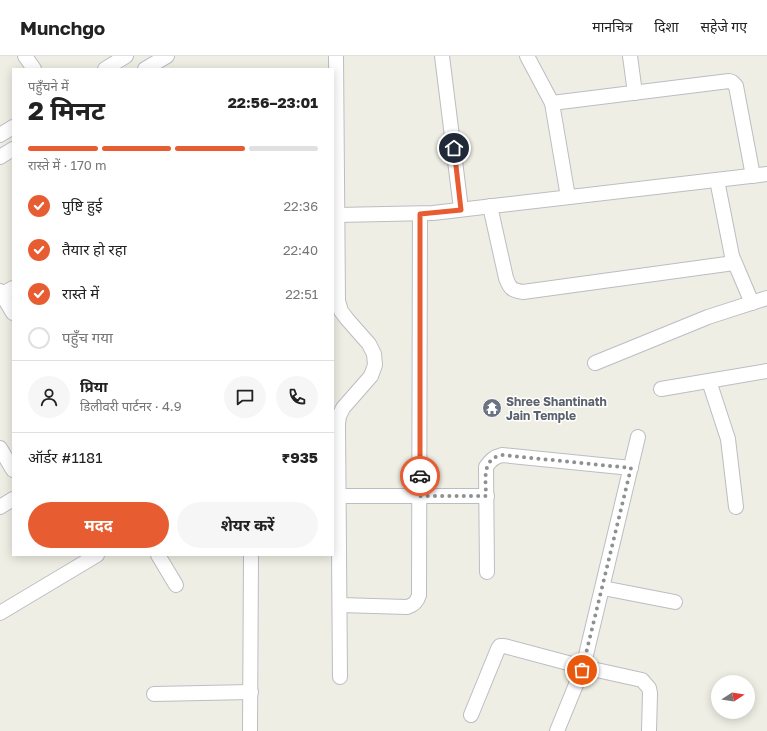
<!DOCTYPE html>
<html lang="hi">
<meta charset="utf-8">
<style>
body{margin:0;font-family:"Golos Text","Noto Sans Devanagari",sans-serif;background:#f6f6f6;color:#222;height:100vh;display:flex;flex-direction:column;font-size:15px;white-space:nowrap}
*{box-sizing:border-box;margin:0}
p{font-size:13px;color:#767676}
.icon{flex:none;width:22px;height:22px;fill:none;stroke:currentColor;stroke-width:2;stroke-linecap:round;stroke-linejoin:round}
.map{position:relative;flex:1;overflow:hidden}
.details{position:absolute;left:12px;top:12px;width:322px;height:488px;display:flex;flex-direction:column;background:#fff;border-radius:0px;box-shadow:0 2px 10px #0003}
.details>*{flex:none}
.needle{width:26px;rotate:78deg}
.fabs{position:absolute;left:711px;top:619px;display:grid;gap:8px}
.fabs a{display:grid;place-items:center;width:44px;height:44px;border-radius:50%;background:#fff;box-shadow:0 2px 10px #0003;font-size:20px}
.pin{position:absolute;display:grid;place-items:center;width:34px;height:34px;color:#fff;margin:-17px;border:2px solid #fff;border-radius:50%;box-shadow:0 1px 4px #0007}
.courier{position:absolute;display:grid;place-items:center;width:40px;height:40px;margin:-20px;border:3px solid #e85c31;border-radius:50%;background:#fff;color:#222;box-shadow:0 1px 5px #0007}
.summary em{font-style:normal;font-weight:700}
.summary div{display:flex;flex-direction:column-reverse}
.summary{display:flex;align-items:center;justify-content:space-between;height:68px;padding:0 16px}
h1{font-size:26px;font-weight:700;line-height:30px}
.bar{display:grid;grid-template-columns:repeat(4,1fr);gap:6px 4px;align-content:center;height:48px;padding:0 16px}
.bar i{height:5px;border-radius:3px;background:#e0e0e0}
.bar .on{background:#e85c31}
.bar p{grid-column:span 4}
.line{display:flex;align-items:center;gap:10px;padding:0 16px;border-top:1px solid #e0e0e0}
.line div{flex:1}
.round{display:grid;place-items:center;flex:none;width:42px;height:42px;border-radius:21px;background:#f6f6f6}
ol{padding:0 16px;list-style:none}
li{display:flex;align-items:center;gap:12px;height:44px}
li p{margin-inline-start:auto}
li .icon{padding:4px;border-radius:50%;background:#e85c31;color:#fff;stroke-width:4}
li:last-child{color:#767676}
li i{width:22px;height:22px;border:2px solid #e0e0e0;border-radius:50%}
.primary-button{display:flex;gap:8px;margin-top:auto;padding:8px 16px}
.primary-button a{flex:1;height:46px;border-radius:24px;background:#e85c31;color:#fff;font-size:16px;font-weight:700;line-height:46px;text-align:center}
.primary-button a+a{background:#f6f6f6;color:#222}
header{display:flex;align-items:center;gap:24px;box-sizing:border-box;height:56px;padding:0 20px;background:#fff;border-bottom:1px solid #e0e0e0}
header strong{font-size:19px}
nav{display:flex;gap:22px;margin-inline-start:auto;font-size:14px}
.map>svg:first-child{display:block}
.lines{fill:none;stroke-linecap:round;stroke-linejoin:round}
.minor-casing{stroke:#bcbdc3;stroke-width:16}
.minor{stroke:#fff;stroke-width:14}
.done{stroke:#8f9191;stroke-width:4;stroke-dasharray:0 7.2}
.route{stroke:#e85c31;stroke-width:5}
.labels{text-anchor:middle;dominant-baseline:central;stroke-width:3;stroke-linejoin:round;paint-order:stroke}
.worship-label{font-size:12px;font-weight:bold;fill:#5b616d;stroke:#fff;text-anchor:start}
</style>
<header>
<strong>Munchgo</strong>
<nav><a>मानचित्र</a><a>दिशा</a><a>सहेजे गए</a></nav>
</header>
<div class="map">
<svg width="767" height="675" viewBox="0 0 767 675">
<rect width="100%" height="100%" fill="#efeee4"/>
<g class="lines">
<defs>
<g id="minor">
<path d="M25,0L34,13"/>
<path d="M336,0L338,245L341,255L347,263L369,288L374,298L375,309L371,320L343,352L339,360L338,368L340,621"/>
<path d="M442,0L461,153"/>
<path d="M527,0L552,47L568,141"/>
<path d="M630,0L635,37"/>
<path d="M105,13L126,0"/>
<path d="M145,13L167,0"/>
<path d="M552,47L729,25L732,26L736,30L753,120"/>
<path d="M0,79L13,71"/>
<path d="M0,101L13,93"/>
<path d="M717,124L732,200L752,247"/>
<path d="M490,150L506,222C510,233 512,234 523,236L734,207"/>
<path d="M337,159L433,157L767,118"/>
<path d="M0,235L13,257"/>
<path d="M0,239L13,232"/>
<path d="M595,307L708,261L767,242"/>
<path d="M709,325L728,383L736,451"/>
<path d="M661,333L767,315"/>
<path d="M0,392L13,414"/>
<path d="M333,440H487"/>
<path d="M0,451L13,443"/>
<path d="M158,499L176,529"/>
<path d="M487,516L486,411C491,404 494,401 502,399L631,412"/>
<path d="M603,532L675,546"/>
<path d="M340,549L407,551C414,549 417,546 419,539L420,158"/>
<path d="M0,557L97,499"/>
<path d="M154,638L251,636"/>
<path d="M471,659L498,593L500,590H504L583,611L642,624L649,632L650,637L649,675"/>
<path d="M250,675L251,499"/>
<path d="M557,675L582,614L586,599L638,381"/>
</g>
</defs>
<!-- minor casing -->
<use href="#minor" class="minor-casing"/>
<!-- minor -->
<use href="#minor" class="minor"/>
</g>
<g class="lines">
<!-- done -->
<path class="done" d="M420,420L419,440H486C486,424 481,403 502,399L631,412L582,614"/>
<!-- route -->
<path class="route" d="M420,420V158L461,154L454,92"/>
</g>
<!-- icons -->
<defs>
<symbol id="temple-disc" viewBox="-11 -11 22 22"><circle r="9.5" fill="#6b7280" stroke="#fff"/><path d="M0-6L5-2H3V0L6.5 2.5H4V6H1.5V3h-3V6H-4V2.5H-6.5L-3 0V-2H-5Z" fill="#fff"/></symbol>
</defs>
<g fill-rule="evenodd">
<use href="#temple-disc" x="481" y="341" width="22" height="22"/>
</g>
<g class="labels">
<!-- worship labels -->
<g class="worship-label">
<text x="506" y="345">Shree Shantinath<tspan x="506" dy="14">Jain Temple</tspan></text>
</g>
</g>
</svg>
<div class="fabs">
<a><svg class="needle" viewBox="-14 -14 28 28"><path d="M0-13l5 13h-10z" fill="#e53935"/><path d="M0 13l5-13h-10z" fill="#767676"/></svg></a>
</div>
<div class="pin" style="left:582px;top:614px;background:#ea580c"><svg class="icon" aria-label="bag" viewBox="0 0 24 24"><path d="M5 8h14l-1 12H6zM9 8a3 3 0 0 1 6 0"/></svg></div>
<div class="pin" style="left:454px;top:92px;background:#1f2937"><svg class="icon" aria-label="home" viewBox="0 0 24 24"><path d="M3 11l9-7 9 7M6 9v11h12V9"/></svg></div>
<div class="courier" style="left:420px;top:420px"><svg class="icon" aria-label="car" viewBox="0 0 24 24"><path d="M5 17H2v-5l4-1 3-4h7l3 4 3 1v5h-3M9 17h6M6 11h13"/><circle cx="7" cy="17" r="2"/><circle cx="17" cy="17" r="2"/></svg></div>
<section class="details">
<div class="summary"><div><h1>2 मिनट</h1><p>पहुँचने में</p></div><em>22:56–23:01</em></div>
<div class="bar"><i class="on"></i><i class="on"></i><i class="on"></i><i></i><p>रास्ते में · 170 m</p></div>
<ol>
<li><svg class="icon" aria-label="check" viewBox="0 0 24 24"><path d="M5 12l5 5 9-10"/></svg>पुष्टि हुई<p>22:36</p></li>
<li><svg class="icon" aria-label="check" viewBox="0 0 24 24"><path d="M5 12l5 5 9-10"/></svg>तैयार हो रहा<p>22:40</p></li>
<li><svg class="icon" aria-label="check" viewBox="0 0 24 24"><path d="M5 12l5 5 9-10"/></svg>रास्ते में<p>22:51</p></li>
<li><i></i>पहुँच गया</li>
</ol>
<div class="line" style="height:72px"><a class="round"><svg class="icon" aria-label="person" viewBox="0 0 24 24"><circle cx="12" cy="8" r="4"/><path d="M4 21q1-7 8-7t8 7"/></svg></a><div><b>प्रिया</b><p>डिलीवरी पार्टनर · 4.9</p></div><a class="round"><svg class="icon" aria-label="chat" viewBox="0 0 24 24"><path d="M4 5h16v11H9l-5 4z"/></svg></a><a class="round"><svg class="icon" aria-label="phone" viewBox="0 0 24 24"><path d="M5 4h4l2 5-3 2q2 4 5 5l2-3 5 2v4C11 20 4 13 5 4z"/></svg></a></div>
<div class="line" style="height:52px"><div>ऑर्डर #1181</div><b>₹935</b></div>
<div class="primary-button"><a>मदद</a><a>शेयर करें</a></div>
</section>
</div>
